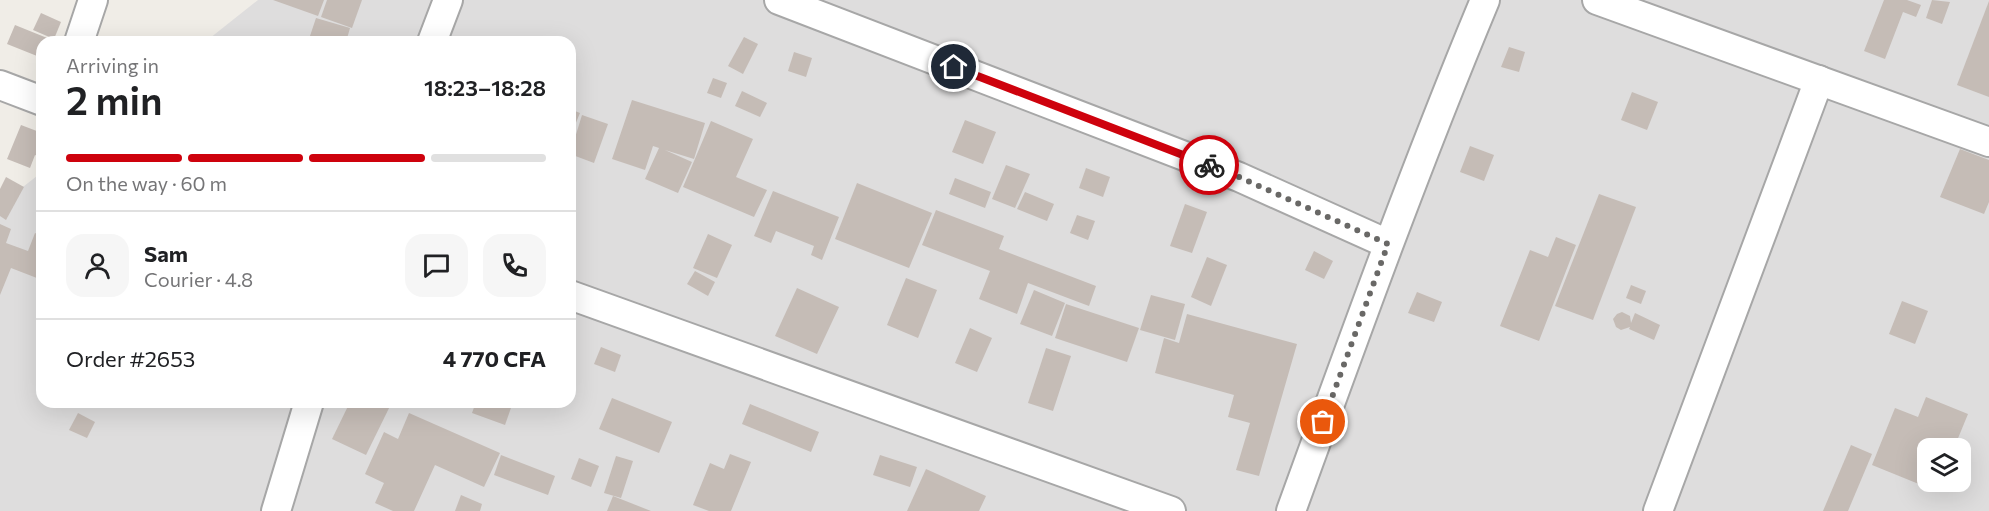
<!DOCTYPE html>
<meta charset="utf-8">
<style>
body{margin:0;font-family:Commissioner,sans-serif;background:#f6f6f6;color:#202124;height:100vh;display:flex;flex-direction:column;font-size:22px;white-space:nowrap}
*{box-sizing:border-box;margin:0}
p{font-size:20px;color:#757577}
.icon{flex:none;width:33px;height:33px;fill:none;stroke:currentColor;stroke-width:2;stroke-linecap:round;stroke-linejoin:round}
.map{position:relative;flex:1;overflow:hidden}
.panel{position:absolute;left:36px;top:36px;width:540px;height:372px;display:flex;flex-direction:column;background:#fff;border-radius:18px;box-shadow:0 6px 24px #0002}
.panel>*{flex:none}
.buttons{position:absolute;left:1917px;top:438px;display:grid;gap:12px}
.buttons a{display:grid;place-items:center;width:54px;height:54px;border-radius:12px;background:#fff;box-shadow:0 6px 24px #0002;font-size:30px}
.pin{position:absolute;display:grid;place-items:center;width:51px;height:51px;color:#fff;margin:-26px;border:3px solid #fff;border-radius:50%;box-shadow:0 2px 6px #0007}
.courier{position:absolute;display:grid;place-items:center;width:60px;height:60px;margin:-30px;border:4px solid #ce020d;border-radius:50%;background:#fff;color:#222;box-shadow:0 2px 8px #0007}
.head em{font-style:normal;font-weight:600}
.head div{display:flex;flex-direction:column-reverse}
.head{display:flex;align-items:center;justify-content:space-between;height:102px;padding:0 30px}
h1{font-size:39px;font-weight:600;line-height:45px}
.bar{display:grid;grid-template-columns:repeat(4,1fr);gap:9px 6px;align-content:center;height:72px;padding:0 30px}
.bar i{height:8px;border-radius:4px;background:#e0e0e0}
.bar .active{background:#ce020d}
.bar p{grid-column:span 4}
.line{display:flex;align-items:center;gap:15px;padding:0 30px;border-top:2px solid #e0e0e0}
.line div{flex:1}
.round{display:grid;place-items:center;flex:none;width:63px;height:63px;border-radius:18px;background:#f6f6f6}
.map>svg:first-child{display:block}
.residential{fill:#dedddd;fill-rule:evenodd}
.building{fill:#c5bcb6}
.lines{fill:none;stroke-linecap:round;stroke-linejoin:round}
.street-casing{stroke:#a7a7a7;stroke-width:32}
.street{stroke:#fff;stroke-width:28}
.done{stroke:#696866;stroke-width:6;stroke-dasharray:0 10.8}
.route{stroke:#ce020d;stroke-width:8}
</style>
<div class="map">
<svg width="1989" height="511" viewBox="0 0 1989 511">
<rect width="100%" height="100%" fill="#f0ede7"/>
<!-- residential -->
<path class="residential" d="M258,0H1989V511H0V205L42,172V402H570V42H205ZM1928,448H1960V482H1928Z"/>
<!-- building -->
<g class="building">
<path d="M273,0H324L318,16Z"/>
<path d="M327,0H362L352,28L321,17Z"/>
<path d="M1884,0H1907L1921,5L1916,17L1903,12L1885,59L1864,51Z"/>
<path d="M1932,0L1950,2L1942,24L1926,18Z"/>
<path d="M1989,1V97L1957,85Z"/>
<path d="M41,13L61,22L54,39L33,30Z"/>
<path d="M316,18L350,28L346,42H308Z"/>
<path d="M15,25L57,42H42V58L7,44Z"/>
<path d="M744,37L758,44L743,74L728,66Z"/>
<path d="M1509,47L1525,52L1519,72L1501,67Z"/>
<path d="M794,52L812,58L806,77L788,71Z"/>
<path d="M713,78L727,83L721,98L707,93Z"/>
<path d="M742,91L767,103L760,117L735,106Z"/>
<path d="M1632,92L1658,102L1647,130L1621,120Z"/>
<path d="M632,100L705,123L694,159L665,150L692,162L678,193L645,179L659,148L653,146L645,170L612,159Z"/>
<path d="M570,109L580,113L570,137Z"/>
<path d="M582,115L608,124L594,163L570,154Z"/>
<path d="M965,120L996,132L983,164L952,152Z"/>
<path d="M711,121L753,139L736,177L767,190L754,217L683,187Z"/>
<path d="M21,125L42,133V158L35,155L30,168L7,159Z"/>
<path d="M1470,146L1494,155L1484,181L1460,172Z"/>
<path d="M1960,149L1989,160V202L1984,214L1940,197Z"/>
<path d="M1006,165L1030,174L1015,208L992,199Z"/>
<path d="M1086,168L1110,177L1103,197L1079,188Z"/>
<path d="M6,177L24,187L6,220L0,216V189Z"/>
<path d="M955,178L991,192L985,208L949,194Z"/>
<path d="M857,183L932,213L909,268L835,239Z"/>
<path d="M773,191L839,217L822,260L811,255L814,246L776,231L771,243L754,236Z"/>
<path d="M1025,192L1054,204L1047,221L1017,209Z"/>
<path d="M1599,194L1636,207L1593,320L1555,306Z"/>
<path d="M1185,204L1207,212L1192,253L1170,246Z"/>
<path d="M936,210L1004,236L999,249L1096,286L1089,306L1028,283L1017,314L979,299L990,271L922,245Z"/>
<path d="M1077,215L1095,221L1088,240L1070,233Z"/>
<path d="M0,224L11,229L6,243L28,251L35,233L42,236V280L11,268L0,295Z"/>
<path d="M708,234L732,245L717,278L693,268Z"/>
<path d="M1556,237L1576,245L1539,341L1500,326L1530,250L1548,257Z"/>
<path d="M1314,251L1333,261L1324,279L1305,270Z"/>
<path d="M1207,257L1227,265L1211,306L1191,297Z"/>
<path d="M695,271L715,282L708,296L687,284Z"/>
<path d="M906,278L937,290L918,338L887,325Z"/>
<path d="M1631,285L1646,291L1641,304L1626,298Z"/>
<path d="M797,288L839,307L817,354L775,336Z"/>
<path d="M1034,290L1065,303L1052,336L1020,324Z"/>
<path d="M1417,292L1442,302L1434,322L1408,313Z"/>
<path d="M1151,295L1185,304L1175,340L1140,330Z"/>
<path d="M1902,301L1928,311L1915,344L1889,334Z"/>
<path d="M1066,304L1139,328L1127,362L1055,338Z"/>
<path d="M1622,312L1630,316L1631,323L1635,313L1660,325L1654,340L1629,329L1630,327L1621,330L1616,327L1613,319L1617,314Z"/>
<path d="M1187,314L1297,344L1259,476L1236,470L1250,423L1228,417L1234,395L1155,373L1164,338L1179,343Z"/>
<path d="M970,328L992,338L977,372L955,363Z"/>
<path d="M601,347L621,355L615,372L594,364Z"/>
<path d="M1046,348L1071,356L1053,411L1028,403Z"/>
<path d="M1926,397L1968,414L1954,448H1928V482H1940L1936,491L1872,465L1895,408L1918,417Z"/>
<path d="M612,398L672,422L659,453L599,429Z"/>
<path d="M350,402H392L366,455L332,439Z"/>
<path d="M476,402H513L505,425L472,413Z"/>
<path d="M750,404L819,432L811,452L742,424Z"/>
<path d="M78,413L95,422L87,438L69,430Z"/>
<path d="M409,413L500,453L484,487L435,465L414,511H393L375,503L384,483L365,474L384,432L398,439Z"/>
<path d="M1851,445L1872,454L1848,511H1823Z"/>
<path d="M730,454L751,462L731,511H709L693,505L710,463L724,469Z"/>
<path d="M501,455L555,476L548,495L494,475Z"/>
<path d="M880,455L917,467L910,487L873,475Z"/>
<path d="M616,456L633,461L621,498L604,493Z"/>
<path d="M579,458L599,466L591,487L571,479Z"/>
<path d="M926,469L986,496L979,511H907Z"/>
<path d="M461,495L482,504L480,511H455Z"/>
<path d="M613,496L651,511H607Z"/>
</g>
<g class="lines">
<defs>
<g id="street">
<path d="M779,0L1239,177L1388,244"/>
<path d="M1597,0L1989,142"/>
<path d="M79,42L93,0"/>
<path d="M432,42L448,0"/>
<path d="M0,85L42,101"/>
<path d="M570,295L1171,511"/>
<path d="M276,511L309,402"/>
<path d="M1291,511C1353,340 1415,168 1485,0"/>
<path d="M1658,511L1819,80"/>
</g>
</defs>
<!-- street casing -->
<use href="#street" class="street-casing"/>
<!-- street -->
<use href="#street" class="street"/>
</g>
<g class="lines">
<!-- done -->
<path class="done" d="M1209,165L1239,177L1388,244L1323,422"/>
<!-- route -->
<path class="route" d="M954,67L1209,165"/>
</g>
</svg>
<div class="buttons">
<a><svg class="icon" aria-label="layers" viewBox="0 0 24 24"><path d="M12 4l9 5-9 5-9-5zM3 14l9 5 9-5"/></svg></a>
</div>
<div class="pin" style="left:1323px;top:422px;background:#ea580c"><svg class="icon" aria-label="bag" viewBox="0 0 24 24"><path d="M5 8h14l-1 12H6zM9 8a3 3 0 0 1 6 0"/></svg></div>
<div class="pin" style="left:954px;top:67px;background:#1f2937"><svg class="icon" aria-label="home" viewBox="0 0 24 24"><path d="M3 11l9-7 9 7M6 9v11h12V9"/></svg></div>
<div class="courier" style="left:1209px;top:165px"><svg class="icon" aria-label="bike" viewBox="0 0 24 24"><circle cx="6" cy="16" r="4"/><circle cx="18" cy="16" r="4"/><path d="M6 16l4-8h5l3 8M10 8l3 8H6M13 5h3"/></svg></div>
<section class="panel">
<div class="head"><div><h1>2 min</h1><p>Arriving in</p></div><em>18:23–18:28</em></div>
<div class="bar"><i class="active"></i><i class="active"></i><i class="active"></i><i></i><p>On the way · 60 m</p></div>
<div class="line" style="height:108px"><a class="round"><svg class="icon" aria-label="person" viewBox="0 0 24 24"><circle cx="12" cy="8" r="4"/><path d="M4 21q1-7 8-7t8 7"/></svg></a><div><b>Sam</b><p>Courier · 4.8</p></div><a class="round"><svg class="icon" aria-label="chat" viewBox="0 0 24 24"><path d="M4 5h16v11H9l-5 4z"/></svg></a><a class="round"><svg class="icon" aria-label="phone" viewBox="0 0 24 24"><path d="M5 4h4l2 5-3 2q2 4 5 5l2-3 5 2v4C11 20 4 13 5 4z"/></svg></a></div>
<div class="line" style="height:78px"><div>Order #2653</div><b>4 770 CFA</b></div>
</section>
</div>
